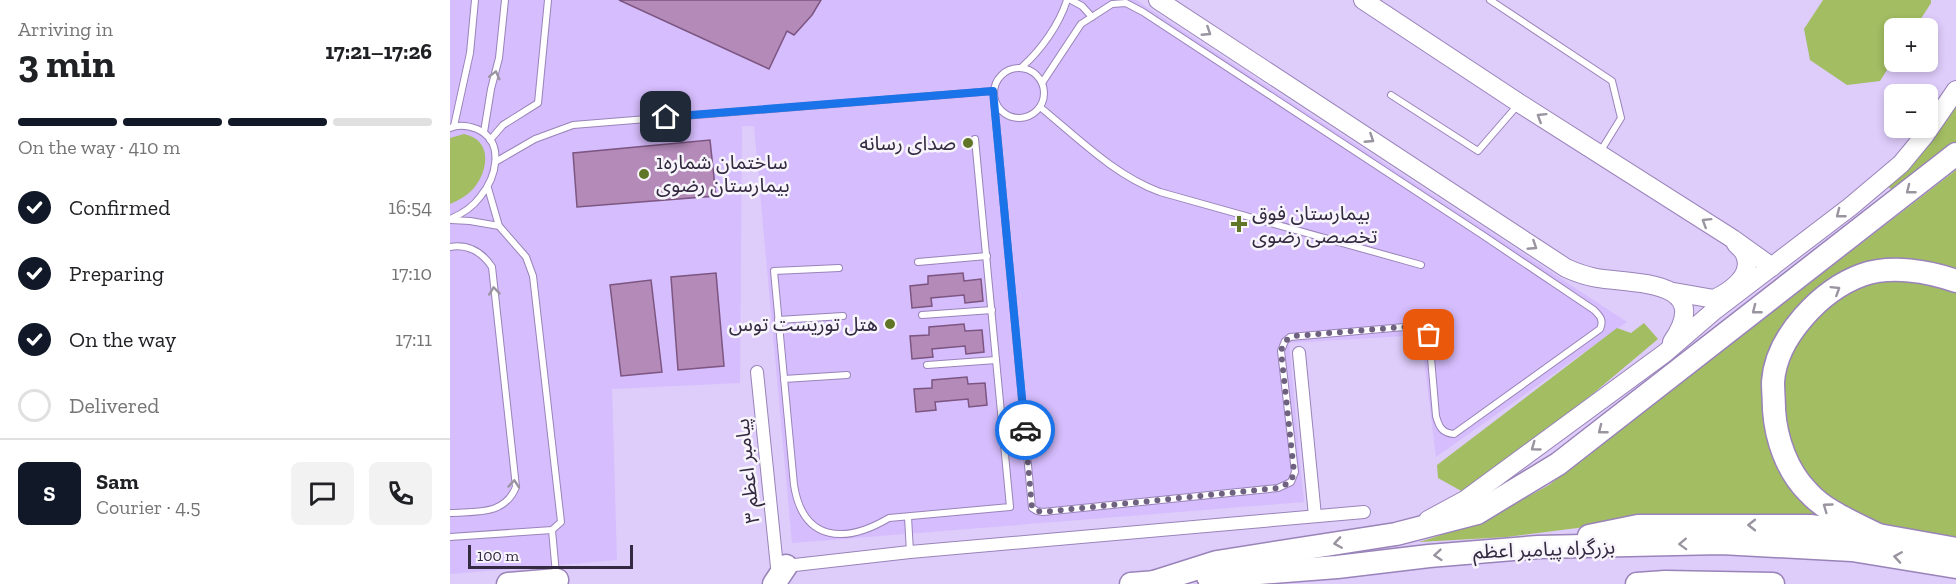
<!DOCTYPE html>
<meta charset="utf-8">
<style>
body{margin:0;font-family:"Zilla Slab","Noto Sans Arabic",serif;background:#f2f2f2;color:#202124;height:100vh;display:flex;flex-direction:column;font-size:22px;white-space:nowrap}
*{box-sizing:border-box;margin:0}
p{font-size:20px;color:#757577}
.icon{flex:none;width:33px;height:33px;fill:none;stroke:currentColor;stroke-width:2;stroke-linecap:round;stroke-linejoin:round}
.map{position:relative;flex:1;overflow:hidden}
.drawer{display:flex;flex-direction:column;background:#fff;width:450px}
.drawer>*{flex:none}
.buttons{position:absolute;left:1434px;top:18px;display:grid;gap:12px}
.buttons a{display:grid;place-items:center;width:54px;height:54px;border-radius:9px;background:#fff;box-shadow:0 3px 9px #0003;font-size:30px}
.scale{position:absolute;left:18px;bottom:15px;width:165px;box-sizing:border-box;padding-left:6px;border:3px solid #332940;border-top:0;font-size:16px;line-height:21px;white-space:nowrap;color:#332940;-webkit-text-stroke:4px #f7f5fb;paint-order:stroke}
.pin{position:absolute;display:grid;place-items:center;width:51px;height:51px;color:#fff;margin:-26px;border-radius:12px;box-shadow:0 3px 9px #0006}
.courier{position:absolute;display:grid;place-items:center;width:60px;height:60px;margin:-30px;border:4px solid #1a73e8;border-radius:50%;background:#fff;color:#222;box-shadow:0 2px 8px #0007}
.headline em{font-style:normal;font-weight:800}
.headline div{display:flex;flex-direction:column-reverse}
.headline{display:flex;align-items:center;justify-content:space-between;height:102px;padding:0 18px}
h1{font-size:39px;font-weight:800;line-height:45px}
.bar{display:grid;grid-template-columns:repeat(4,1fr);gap:9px 6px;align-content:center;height:72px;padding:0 18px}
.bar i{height:8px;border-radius:4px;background:#e0e0e0}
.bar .on{background:#111827}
.bar p{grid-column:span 4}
.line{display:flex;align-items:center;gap:15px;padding:0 18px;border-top:2px solid #e0e0e0}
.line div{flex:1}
.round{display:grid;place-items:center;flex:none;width:63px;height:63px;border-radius:9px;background:#f2f2f2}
ol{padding:0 18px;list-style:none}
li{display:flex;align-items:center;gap:18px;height:66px}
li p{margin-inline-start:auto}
li .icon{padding:6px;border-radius:50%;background:#111827;color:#fff;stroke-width:4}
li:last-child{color:#757577}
li i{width:33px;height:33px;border:3px solid #e0e0e0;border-radius:50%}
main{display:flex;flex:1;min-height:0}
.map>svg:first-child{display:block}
.built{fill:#d6bdfd}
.green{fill:#a2bd62}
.building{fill:#b48ab9;stroke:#7c5581;stroke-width:1.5}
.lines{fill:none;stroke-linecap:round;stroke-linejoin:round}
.lane-casing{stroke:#9983b9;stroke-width:8}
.street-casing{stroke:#9983b9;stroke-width:14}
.secondary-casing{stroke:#9983b9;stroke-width:20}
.highway-casing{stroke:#9983b9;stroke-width:25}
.lane{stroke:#fff;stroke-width:6}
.street{stroke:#fff;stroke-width:12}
.secondary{stroke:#fff;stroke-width:18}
.highway{stroke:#fff;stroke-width:22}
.oneway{stroke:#9994a0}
.done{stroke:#6f6281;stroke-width:6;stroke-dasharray:0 10.8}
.route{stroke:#1a73e8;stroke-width:8}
.poi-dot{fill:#607525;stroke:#f7f5fb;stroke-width:2}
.labels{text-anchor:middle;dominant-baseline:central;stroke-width:5;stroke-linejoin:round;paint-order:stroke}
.poi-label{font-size:20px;fill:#332940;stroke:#f7f5fb;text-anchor:end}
.street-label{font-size:20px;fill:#332940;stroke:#f7f5fb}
</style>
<main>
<section class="drawer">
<div class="headline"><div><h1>3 min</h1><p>Arriving in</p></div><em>17:21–17:26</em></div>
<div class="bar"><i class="on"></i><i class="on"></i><i class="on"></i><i></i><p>On the way · 410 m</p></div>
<ol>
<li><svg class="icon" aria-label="check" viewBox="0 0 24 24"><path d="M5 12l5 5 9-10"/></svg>Confirmed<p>16:54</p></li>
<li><svg class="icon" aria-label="check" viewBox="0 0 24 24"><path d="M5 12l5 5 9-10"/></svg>Preparing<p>17:10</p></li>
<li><svg class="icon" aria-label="check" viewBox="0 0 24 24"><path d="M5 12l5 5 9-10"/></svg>On the way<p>17:11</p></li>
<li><i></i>Delivered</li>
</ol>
<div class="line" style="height:108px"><b class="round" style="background:#111827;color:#fff">S</b><div><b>Sam</b><p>Courier · 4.5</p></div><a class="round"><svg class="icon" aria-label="chat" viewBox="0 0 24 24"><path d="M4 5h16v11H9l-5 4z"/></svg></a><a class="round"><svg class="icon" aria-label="phone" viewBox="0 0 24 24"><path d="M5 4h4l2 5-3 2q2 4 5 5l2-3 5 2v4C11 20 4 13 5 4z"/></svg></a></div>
</section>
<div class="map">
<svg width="1506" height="584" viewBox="0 0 1506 584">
<rect width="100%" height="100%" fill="#deccfa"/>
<!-- built -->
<path class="built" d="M0,0H686L1177,322L986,457L971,335L839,343L854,502L342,543L304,126H292L290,383L162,389L167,560L0,574Z"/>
<!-- green -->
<g class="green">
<path d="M1373,0H1481V3L1465,28H1444V59L1430,81L1397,85L1360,60L1354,29Z"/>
<path d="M1506,104V142L1443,190L1438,187Z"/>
<path d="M14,134C42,140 39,169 24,188C17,196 9,200 0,204V138Z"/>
<path d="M1506,170V270L1470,260H1430L1392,273L1313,398L1375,520L1206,518L1057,537L969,542C1016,528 1056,509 1099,485Z"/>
<path d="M1467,279L1506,290V538L1428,523L1387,506L1357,480L1340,446L1331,412L1333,376L1344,344L1363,317L1395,293L1428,281Z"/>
<path d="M1194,323L1208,339L1114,418L1015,493L988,478L987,465L1167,328L1181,333Z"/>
</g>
<!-- building -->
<g class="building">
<path d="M169,0H371L362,15L344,35L337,31L319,69Z"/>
<path d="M260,140L266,196L127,207L123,153Z"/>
<path d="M266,273L274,366L228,370L221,277Z"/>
<path d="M513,273L514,281L531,279L533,301L515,303L514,295L481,298L482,306L462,308L460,286L478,284V276Z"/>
<path d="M201,280L212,372L171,376L160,285Z"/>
<path d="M514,324L515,331L532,330L534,352L516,354L515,346L482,349L483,357L462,359L460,336L479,335V327Z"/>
<path d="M517,377L518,384L535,383L537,405L519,407L518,399L485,402L486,410L466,412L464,389L482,388V380Z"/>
</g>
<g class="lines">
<defs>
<g id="lane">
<path d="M621,0L632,6L642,17"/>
<path d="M1040,0L1162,81L1171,118L1150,152"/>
<path d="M572,67C591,50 609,25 617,0"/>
<circle cx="569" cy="93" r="25"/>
<path d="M941,95L1028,151L1067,106"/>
<path d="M544,100L582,508L587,511L593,512L828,488L841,482L845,472L831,351L835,341L840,337L966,326L977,331L979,335L986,416C989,427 992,433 1004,434L1150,329C1154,320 1150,316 1144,310L1031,234L693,12L676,3L662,4L631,24L592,83"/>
<path d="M590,107C628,138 664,175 710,192L971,265"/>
<path d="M4,126L20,53L25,0"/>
<path d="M0,128C9,124 19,126 27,129C56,142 46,178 30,197C22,208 12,214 0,219"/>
<path d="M34,132L41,89L49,58L55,0"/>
<path d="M40,140L53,125L88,103L98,0"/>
<path d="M47,161L85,139L123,125L543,91"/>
<path d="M1,220L20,221L49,226L38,188"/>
<path d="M0,247C18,244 32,252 42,267L66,487C54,516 26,511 0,513"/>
<path d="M468,262L537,256"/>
<path d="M389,268L324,271L344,485C353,542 395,544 439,518L560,507L525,139"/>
<path d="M472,315L542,310"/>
<path d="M328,320L393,316"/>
<path d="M477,365L546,360"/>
<path d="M334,379L397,375"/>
<path d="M458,517L460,552"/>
<path d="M102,530L106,574"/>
<path d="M0,537L102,530L111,522L83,276L76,257L49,226"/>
</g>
<g id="street">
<path d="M849,353L865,516"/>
<path d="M307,372L327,567L460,552L914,512"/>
</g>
<g id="secondary">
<path d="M708,0L1116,268C1127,273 1136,276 1147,278C1183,284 1265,279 1222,342"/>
<path d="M913,0L1069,103L1283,239L1322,267"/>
<path d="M1224,292L1264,299C1279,292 1304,276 1295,255C1294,251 1289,247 1286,244"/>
<path d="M978,520L1015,500L1215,353L1265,310L1400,207L1451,164L1475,135L1506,90"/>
</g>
<g id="highway">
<path d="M1428,535C1405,523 1376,512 1358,492C1337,471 1326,439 1324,410C1324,401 1323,391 1323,382C1326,337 1371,290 1412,275C1441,265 1478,271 1506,281"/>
<path d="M1139,536L1188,526H1360L1428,535L1506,549"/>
<path d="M758,577L887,567L979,556L1088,547L1271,543L1402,550L1506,567"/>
<path d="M704,582L767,562L946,534L1027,513L1108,464L1506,154"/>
<path d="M58,584L107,580"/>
<path d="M324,584L336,566"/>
<path d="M681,584L719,581"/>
<path d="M1187,584L1215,582L1323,584"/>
</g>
</defs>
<!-- lane casing -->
<use href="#lane" class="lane-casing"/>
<!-- street casing -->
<use href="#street" class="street-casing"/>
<!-- secondary casing -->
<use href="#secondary" class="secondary-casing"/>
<!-- highway casing -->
<use href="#highway" class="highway-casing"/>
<!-- lane -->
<use href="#lane" class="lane"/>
<!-- street -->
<use href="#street" class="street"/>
<!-- secondary -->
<use href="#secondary" class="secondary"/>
<!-- highway -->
<use href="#highway" class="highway"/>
</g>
<!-- one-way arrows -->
<defs><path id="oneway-chevron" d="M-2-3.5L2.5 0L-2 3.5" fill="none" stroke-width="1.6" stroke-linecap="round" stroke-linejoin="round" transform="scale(1.5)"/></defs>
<g class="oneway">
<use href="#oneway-chevron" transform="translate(757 32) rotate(33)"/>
<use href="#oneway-chevron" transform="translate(45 75) rotate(-76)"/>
<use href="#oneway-chevron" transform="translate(1091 117) rotate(-148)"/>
<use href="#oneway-chevron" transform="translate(920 139) rotate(33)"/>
<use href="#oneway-chevron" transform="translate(1460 190) rotate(142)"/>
<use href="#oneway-chevron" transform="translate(1390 214) rotate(142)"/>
<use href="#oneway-chevron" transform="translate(1256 222) rotate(-148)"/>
<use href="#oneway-chevron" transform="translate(1083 246) rotate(33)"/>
<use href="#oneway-chevron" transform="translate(1386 290) rotate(-32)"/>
<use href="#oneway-chevron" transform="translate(44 291) rotate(-96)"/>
<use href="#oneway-chevron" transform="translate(1306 310) rotate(142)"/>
<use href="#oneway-chevron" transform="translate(1152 430) rotate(142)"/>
<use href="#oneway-chevron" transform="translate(1085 447) rotate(144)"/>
<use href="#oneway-chevron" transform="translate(64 484) rotate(-85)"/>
<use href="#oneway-chevron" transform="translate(1377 507) rotate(-144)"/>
<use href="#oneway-chevron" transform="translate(1302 525) rotate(-180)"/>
<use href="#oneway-chevron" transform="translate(888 543) rotate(171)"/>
<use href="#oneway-chevron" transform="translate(1233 544) rotate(178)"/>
<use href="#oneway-chevron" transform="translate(988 555) rotate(175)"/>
<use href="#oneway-chevron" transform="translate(1448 557) rotate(-171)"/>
</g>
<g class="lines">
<!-- done -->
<path class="done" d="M575,430L582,508L587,511L593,512L828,488L841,482L844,472L831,351L835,341L844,336L966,326L977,331L979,335"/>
<!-- route -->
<path class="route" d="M216,117L543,91L575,430"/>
</g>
<!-- markers -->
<g class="poi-dot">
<circle cx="518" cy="143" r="6"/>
<circle cx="194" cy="174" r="6"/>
<path d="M786 215h6v6h6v6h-6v6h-6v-6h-6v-6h6z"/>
<circle cx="440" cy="324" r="6"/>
</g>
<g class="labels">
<!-- poi labels -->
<g class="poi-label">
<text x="506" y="143">صدای رسانه</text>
<text x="206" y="162" text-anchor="start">ساختمان شماره1<tspan x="206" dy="23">بیمارستان رضوی</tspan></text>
<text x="802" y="213" text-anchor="start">بیمارستان فوق<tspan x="802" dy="23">تخصصی رضوی</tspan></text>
<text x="428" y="324">هتل توریست توس</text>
</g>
<!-- street labels -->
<g class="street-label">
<text transform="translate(297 471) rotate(-96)">پیامبر اعظم ۳</text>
<text transform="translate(1094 549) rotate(-2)">بزرگراه پیامبر اعظم</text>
</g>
</g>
</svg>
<div class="buttons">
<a>+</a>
<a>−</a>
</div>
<div class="scale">100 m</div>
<div class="pin" style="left:979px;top:335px;background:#ea580c"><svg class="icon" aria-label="bag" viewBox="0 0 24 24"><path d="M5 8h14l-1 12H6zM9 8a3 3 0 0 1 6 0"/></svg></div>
<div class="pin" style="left:216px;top:117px;background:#1f2937"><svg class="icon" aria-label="home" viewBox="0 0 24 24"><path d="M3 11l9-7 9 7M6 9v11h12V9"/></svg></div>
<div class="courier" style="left:575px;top:430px"><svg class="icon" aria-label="car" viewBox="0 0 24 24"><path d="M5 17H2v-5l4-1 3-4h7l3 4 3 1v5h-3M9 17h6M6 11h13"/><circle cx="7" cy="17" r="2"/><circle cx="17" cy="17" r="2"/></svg></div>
</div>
</main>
